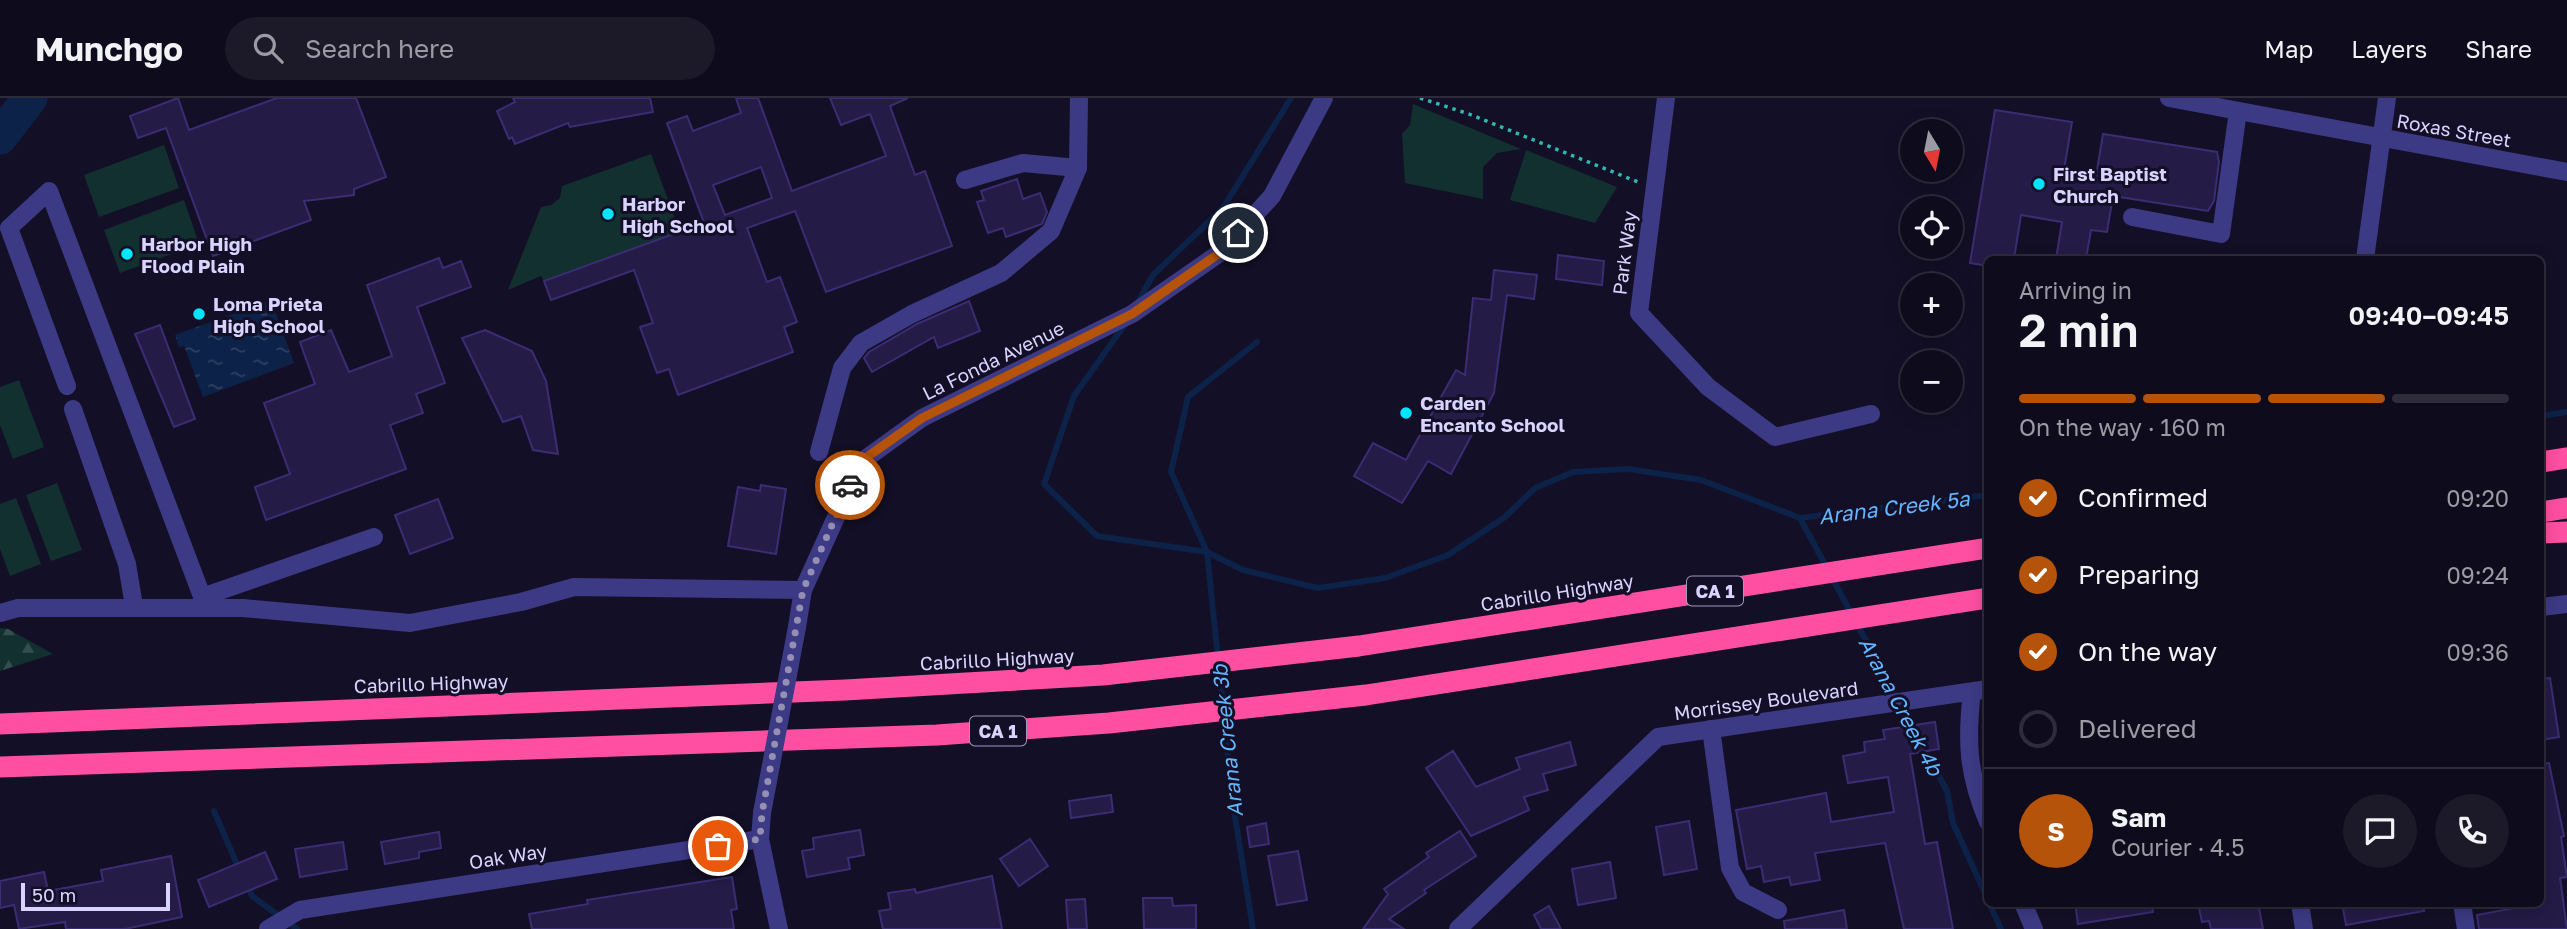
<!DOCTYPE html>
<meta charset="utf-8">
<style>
body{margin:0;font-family:"Golos Text",sans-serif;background:#1c1929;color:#f1f3f6;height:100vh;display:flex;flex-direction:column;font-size:26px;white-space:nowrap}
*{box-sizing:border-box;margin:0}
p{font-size:23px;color:#9b9ba3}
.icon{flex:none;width:38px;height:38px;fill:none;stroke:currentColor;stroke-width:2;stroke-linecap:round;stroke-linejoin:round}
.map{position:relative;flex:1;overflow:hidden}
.side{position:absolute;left:1984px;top:158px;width:560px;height:651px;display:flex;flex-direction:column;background:#0e0b1c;border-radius:10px;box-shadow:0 4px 18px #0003,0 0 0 2px #2e2b3b}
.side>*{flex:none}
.needle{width:46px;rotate:170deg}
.tools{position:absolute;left:1900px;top:21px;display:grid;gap:14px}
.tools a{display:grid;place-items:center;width:63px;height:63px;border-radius:50%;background:#0e0b1c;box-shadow:0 4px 18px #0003,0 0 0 2px #2e2b3b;font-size:35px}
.scale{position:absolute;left:21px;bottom:18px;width:149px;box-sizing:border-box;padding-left:7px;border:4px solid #d9d4ff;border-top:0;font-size:19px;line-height:24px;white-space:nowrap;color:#d9d4ff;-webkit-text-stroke:5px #130f26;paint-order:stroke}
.pin{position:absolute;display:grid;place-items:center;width:60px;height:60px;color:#fff;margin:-30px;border:4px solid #fff;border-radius:50%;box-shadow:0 2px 7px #0007}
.courier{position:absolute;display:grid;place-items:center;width:70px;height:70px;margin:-35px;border:5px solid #b45309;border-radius:50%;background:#fff;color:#222;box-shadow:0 2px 9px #0007}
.summary em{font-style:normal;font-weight:600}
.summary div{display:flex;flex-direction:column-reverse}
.summary{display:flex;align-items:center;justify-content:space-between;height:119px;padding:0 35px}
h1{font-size:46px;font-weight:600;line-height:52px}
.bar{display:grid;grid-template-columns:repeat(4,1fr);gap:10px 7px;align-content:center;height:84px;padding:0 35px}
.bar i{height:9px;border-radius:5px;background:#2e2b3b}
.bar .active{background:#b45309}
.bar p{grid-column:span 4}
.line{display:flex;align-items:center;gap:18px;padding:0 35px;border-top:2px solid #2e2b3b}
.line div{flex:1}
.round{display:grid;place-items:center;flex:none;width:74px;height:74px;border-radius:37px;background:#1c1929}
ol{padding:0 35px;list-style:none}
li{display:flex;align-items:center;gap:21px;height:77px}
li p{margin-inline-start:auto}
li .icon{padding:7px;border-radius:50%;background:#b45309;color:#fff;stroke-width:4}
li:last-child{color:#9b9ba3}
li i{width:38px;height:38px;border:4px solid #2e2b3b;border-radius:50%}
header{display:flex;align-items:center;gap:42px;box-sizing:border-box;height:98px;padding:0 35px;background:#0e0b1c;border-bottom:2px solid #2e2b3b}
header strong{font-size:33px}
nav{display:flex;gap:38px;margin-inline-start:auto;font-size:24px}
.search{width:490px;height:63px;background:#1c1929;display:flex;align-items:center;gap:18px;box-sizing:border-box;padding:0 24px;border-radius:38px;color:#9b9ba3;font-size:26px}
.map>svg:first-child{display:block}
.green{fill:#12302f}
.forest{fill:url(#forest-firs)}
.water{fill:url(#water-ripples)}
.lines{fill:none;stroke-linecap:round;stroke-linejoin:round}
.stream{stroke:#0c2248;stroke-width:6}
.river{stroke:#0c2248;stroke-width:35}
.building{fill:#241b47;stroke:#3b2d73;stroke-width:2;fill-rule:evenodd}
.path{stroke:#2fb8b0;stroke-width:3.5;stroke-dasharray:3.5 5;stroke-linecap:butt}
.minor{stroke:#3d3a85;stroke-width:18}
.highway{stroke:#ff4fa3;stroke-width:21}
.minor-bridge{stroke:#3d3a85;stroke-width:18}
.done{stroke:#948fb3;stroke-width:7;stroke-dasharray:0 12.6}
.route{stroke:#b45309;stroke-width:9}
.poi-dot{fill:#00e5ff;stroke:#130f26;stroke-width:2.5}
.labels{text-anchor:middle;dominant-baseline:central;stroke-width:6;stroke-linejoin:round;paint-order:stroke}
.shield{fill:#130f26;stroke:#9e99be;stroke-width:2}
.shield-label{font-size:18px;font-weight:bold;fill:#d9d4ff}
.street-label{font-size:19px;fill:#d9d4ff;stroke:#130f26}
.poi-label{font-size:19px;font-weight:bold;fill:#d9d4ff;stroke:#130f26;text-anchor:start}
.water-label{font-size:21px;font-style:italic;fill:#62b6ff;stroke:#130f26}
</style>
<header>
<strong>Munchgo</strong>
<div class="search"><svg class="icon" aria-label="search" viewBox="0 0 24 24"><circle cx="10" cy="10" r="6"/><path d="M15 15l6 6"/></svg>Search here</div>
<nav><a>Map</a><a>Layers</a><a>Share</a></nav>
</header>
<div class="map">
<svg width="2567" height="831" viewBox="0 0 2567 831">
<defs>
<pattern id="forest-firs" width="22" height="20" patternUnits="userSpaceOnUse" patternTransform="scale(1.75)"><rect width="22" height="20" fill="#12302f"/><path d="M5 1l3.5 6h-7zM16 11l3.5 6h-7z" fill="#344d4e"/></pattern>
<pattern id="water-ripples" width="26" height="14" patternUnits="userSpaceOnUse" patternTransform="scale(1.75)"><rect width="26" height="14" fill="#0c2248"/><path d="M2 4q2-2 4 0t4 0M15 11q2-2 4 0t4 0" fill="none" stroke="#2f4163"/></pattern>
</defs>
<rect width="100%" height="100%" fill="#130f26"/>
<!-- green -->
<g class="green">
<path d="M1413,6L1521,51L1497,55L1483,69V101L1405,85L1402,36L1410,27Z"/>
<path d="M164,47L179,90L99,119L84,77Z"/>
<path d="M1526,52L1617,89L1595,125L1510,102Z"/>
<path d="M651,56L680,134L544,183L541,178L508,192L541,109L551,107L560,100L562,88Z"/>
<path d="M184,102L199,146L120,175L104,132Z"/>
<path d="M19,282L44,349L13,361L0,327V289Z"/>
<path d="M57,385L82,452L51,463L26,397Z"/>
<path d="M16,400L41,466L10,478L0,451V406Z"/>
</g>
<!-- forest -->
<path class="forest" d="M0,530L8,531L53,556L0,573Z"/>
<!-- water -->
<path class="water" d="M271,202L294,265L203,299L184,248L179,249L175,237Z"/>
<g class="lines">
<!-- stream -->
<g class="stream">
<path d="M1137,206L1153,177L1223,110L1291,0"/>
<path d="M1126,225L1074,298L1044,386L1097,438L1207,454L1243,472L1318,490L1385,480L1448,457L1505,419L1535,390L1573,374L1628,371L1701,382L1800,420"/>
<path d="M2541,318L2567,314"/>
<path d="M1800,420L1915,634"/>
<path d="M1800,420L1988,397"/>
<path d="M1922,647L1947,693L1953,725L1988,802"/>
<path d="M214,713L239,771"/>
<path d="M247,787L252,798L297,831"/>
<path d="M1989,805L2001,831"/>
<path d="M1253,831L1233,706L1207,454L1171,374L1188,299L1257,244"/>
</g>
<!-- river -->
<path class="river" d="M0,39L30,0"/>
</g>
<!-- building -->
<g class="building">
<path d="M178,0L189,32L277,0H356L386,79L354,91V97L304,103L311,122L213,158L166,30L138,40L130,18Z"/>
<path d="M513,0H650L653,14L570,29L568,25L515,46L512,39L509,41L497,13L515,4Z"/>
<path d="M736,0H758L792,93L886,58L870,16L841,27L830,0H908L890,8L915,77L925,73L952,148L826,194L795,113L747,130L767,184L780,179L797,224L784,229L793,254L678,297L669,271L657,275L640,229L653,225L634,172L551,202L544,183L704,125L667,25L687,18L693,33L741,15ZM761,69L772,100L725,117L713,87Z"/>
<path d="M1995,12L2072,24L2064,72L2096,78L2103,36L2217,54L2219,64L2214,103L2208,113L2113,98L2107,134L2091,132L2086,161H2056L2062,124L2021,117L2014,161H1988V168L1970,165Z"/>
<path d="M1017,81L1023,101L1040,95L1047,114L1042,126L1006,139L1003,130L988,135L977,104L984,102L981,93Z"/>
<path d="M1558,157L1604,163L1602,187L1556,181Z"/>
<path d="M439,160L443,170L461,163L471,189L417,209L445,285L416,296L423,315L390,327L406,371L266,422L255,389L290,376L264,305L315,286L300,244L331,232L349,274L392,258L367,187Z"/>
<path d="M1494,172L1537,177L1534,201L1507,197L1494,295L1451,376L1428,363L1402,405L1354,378L1373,345L1406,362L1456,272L1465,277L1473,200L1491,202Z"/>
<path d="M969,203L980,233L938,250L934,239L872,274L864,260L869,254L917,226Z"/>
<path d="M160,227L195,321L174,329L135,236Z"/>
<path d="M485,232L532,253L546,283L558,356L533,352L521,318L503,324L462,240Z"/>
<path d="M761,387L786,391L776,456L728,448L738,389L760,393Z"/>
<path d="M438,401L453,440L410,456L395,417Z"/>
<path d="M2550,580L2559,639L2541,642V581Z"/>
<path d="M1935,624L1939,651L1910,656L1925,746L1937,744L1953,831H1904L1885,745L1815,755L1820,782L1791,787L1789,779L1764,784L1761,768L1747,771L1736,712L1826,695L1831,724L1894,714L1888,679L1848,685L1843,658L1865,654L1864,644L1885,641L1883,632Z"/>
<path d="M1570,644L1576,667L1543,676L1548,692L1524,699L1529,712L1471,738L1426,670L1453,653L1476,689L1520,671L1516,660Z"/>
<path d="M2549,665L2564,738L2561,739L2567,779L2560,780L2567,831H2479L2477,817L2541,805V666Z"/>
<path d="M1111,697L1113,714L1071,720L1069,703Z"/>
<path d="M1689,723L1697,771L1664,777L1656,729Z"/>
<path d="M1266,725L1269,746L1250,749L1247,729Z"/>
<path d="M860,732L864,757L848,760L850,771L807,779L802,753L814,751L813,740Z"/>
<path d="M1460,733L1476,758L1424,792L1426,795L1389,821L1404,831H1363L1388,796L1384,791L1429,759L1426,755Z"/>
<path d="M439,734L441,750L419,754V760L385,766L381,744Z"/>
<path d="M1030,741L1048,768L1019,788L1000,761Z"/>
<path d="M343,744L347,771L300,779L295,751Z"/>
<path d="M1298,753L1307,802L1277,807L1268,758Z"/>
<path d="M265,754L277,781L209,809L198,782Z"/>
<path d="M171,758L182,819L125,831H66L65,824L19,831L14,807L0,810V783L44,774L48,793L103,783L101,772Z"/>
<path d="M1610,764L1616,800L1578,807L1572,771Z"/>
<path d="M992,778L1002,831H883L879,813L891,811L888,795L915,791L916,795Z"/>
<path d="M732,779L737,811L731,812L734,831H532L529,816L588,806L587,802Z"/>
<path d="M1143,800H1172L1173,808L1196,807V831H1144Z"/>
<path d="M1085,801L1087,831H1068L1066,802Z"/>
<path d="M2075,805H2152L2153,814L2078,826Z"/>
<path d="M2198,805H2258L2263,831H2211L2209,823L2202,824Z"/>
<path d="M2342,805H2423L2424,813L2346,827Z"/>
<path d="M1549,808L1561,831H1541L1534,817Z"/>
<path d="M1844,812L1847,831H1785L1784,823Z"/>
</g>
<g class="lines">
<!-- path -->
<path class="path" d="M1420,0L1469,16L1638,84"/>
<!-- minor -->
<g class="minor">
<path d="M1666,0L1639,215L1708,289L1775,339L1871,316"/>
<path d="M2169,0L2567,74"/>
<path d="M965,82L1023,65L1078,70"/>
<path d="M2132,119L2221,136L2238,13"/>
<path d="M2365,161L2387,0"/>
<path d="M67,288L9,130L49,93L206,509"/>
<path d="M73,311L127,466L134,508"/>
<path d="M819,354L842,270L861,245L912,216L1001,175L1051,133L1078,70L1079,0"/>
<path d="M202,499L374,439"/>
<path d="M2541,509L2567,506"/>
<path d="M0,515L18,510H243L410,525L521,504L574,489L803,492"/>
<path d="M797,529L803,492L861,364L922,320L1132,216L1221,154L1272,98L1324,0"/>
<path d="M1972,594C1966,644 1968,677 1988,724"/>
<path d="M1711,631L1730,770L1743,794L1778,812"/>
<path d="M762,715L760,741L779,831"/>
<path d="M2023,805L2034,831"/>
<path d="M2300,805L2304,831"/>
<path d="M2462,805L2466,831"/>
<path d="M268,831L300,812L760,741"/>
<path d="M1458,831L1658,639L1988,591"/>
</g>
<!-- highway -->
<g class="highway">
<path d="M2541,364L2567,360"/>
<path d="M2541,414L2567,410"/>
<path d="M2541,435L2567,434"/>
<path d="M0,626L845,592L1103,577L1359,548L1988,450"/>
<path d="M0,669L937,637L1109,625L1366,597L1988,500"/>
</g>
<!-- minor-bridge -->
<path class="minor-bridge" d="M762,715L797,529"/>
</g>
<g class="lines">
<!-- done -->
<path class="done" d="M718,748L760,741L762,715L803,492L850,387"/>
<!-- route -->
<path class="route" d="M850,387L860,364L922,320L1132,216L1221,154L1238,135"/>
</g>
<!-- markers -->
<g class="poi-dot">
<circle cx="2039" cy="86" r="7"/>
<circle cx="608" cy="116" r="7"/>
<circle cx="127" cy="156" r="7"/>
<circle cx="199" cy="216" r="7"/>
<circle cx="1406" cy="315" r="7"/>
</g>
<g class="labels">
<!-- shield labels -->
<g class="shield">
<rect x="1687" y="478.5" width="56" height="29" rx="5"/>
<rect x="970" y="618.5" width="56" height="29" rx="5"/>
</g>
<g class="shield-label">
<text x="1715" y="493">CA 1</text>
<text x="998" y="633">CA 1</text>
</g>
<!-- street labels -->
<g class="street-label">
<text transform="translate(2454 32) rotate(10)">Roxas Street</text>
<text transform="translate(1624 155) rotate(-83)">Park Way</text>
<text transform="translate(993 262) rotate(-26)">La Fonda Avenue</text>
<text transform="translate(1557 494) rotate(-9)">Cabrillo Highway</text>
<text transform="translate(997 561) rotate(-3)">Cabrillo Highway</text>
<text transform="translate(431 585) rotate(-2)">Cabrillo Highway</text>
<text transform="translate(1766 602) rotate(-8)">Morrissey Boulevard</text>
<text transform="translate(508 758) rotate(-9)">Oak Way</text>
</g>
<!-- poi labels -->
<g class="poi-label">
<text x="2053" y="75">First Baptist<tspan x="2053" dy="22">Church</tspan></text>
<text x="622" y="105">Harbor<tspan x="622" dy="22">High School</tspan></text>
<text x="141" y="145">Harbor High<tspan x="141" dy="22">Flood Plain</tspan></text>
<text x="213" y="205">Loma Prieta<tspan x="213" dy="22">High School</tspan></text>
<text x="1420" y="304">Carden<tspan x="1420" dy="22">Encanto School</tspan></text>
</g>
<!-- water labels -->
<g class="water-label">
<text transform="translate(1894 409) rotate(-7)">Arana Creek 5a</text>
<text transform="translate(1901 608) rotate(62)">Arana Creek 4b</text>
<text transform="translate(1227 643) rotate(-96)">Arana Creek 3b</text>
</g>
</g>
</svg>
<div class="tools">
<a><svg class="needle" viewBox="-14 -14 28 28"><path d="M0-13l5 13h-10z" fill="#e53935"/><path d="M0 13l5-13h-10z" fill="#9b9ba3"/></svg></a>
<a><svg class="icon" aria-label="locate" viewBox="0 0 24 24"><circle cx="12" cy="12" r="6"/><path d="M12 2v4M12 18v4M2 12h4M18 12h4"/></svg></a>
<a>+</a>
<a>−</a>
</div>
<div class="scale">50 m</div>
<div class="pin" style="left:718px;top:748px;background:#ea580c"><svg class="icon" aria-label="bag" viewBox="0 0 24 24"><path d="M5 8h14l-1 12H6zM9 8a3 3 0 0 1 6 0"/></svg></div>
<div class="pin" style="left:1238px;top:135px;background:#1f2937"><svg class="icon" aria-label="home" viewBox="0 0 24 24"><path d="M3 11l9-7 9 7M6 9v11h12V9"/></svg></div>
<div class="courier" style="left:850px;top:387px"><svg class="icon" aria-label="car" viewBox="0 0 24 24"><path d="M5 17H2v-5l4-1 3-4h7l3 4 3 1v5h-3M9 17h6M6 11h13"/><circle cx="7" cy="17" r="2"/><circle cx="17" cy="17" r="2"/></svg></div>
<section class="side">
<div class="summary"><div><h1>2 min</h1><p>Arriving in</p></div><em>09:40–09:45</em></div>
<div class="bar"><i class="active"></i><i class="active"></i><i class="active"></i><i></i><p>On the way · 160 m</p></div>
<ol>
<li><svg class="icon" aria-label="check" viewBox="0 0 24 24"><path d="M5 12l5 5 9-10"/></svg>Confirmed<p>09:20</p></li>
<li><svg class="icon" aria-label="check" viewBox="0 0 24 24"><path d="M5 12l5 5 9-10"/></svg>Preparing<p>09:24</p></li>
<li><svg class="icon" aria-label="check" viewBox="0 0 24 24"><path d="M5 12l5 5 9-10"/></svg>On the way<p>09:36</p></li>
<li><i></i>Delivered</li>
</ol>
<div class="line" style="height:126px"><b class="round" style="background:#b45309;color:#fff">S</b><div><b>Sam</b><p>Courier · 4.5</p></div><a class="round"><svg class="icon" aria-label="chat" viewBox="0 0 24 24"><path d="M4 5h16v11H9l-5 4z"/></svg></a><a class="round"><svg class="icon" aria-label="phone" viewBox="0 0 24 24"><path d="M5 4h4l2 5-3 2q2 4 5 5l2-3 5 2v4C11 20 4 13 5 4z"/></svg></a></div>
</section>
</div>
